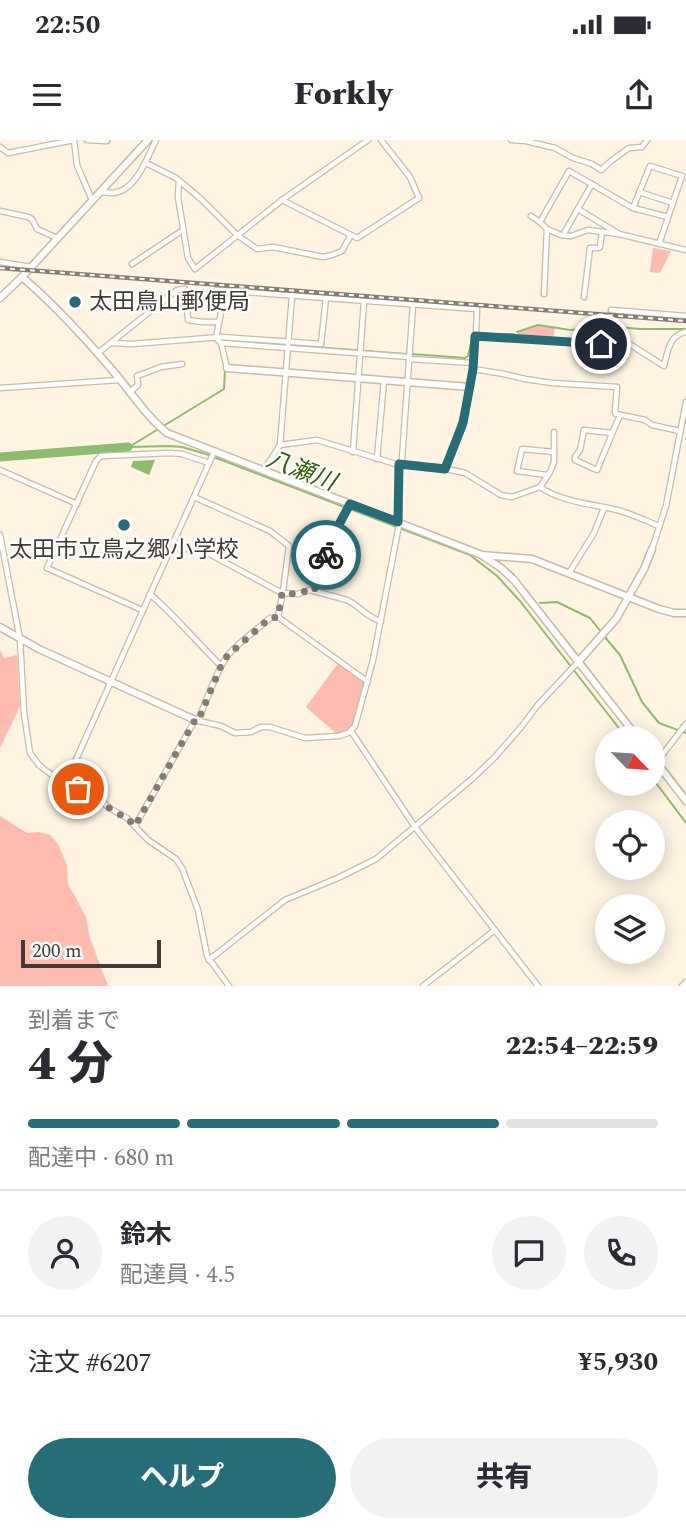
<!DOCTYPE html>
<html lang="ja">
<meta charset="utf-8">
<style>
body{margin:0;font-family:Spectral,"Noto Sans JP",serif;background:#f2f2f3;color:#2b2b33;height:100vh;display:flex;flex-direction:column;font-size:26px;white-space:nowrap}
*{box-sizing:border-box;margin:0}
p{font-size:23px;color:#7c7c81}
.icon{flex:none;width:38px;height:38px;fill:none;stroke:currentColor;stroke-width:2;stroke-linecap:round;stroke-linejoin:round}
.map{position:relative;height:846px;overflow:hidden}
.side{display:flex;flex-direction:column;background:#fff;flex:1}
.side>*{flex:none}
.needle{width:46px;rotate:115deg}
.controls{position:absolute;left:595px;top:586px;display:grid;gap:14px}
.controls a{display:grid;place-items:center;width:70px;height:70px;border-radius:50%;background:#fff;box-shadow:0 4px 18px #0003;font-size:35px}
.scale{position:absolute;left:21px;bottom:18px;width:140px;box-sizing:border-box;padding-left:7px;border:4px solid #413c33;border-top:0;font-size:19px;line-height:24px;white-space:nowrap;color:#413c33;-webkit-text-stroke:5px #fff;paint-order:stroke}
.pin{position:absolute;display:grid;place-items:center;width:60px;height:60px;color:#fff;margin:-30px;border:4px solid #fff;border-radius:50%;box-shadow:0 2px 7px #0007}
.courier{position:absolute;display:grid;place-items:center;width:70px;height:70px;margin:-35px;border:5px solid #266d7a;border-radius:50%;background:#fff;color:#222;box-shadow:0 2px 9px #0007}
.head em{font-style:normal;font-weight:800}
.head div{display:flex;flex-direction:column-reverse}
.head{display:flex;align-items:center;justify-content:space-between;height:119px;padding:0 28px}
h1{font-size:46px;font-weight:800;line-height:52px}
.bar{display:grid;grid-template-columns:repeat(4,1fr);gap:10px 7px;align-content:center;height:84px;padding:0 28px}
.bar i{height:9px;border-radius:5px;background:#e1e1e2}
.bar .on{background:#266d7a}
.bar p{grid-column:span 4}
.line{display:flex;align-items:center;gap:18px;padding:0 28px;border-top:2px solid #e1e1e2}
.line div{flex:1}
.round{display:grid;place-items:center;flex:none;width:74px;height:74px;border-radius:37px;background:#f2f2f3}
.action{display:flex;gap:14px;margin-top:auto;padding:14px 28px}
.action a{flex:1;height:80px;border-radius:42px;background:#266d7a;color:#fff;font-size:28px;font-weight:800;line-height:80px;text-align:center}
.action a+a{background:#f2f2f3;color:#2b2b33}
.status{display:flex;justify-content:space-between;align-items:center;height:49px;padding:0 35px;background:#fff;direction:ltr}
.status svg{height:19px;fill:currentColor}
header{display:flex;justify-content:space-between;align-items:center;height:91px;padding:0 28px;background:#fff;font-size:32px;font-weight:800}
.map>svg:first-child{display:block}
.green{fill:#ffbbad}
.water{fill:#8bbe6c}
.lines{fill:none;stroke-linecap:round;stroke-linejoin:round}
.stream{stroke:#8bbe6c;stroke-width:2}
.river{stroke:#8bbe6c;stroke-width:9}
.street-casing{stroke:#c8bca5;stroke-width:7}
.secondary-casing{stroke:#c8bca5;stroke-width:9}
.street{stroke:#fff;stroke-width:4.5}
.secondary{stroke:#fff;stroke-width:6}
.rail-casing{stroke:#847e71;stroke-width:4.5}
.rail{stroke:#fff;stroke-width:2;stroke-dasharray:5;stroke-linecap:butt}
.done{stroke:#837c70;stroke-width:7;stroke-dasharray:0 12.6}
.route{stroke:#266d7a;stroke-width:9}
.poi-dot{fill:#266d7a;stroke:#fff;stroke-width:2.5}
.labels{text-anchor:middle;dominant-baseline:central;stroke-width:5;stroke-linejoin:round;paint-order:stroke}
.poi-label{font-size:23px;fill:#413c33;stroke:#fff;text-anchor:start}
.water-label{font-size:24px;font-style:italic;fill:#346209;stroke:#fff}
</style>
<div class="status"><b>22:50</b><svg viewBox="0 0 49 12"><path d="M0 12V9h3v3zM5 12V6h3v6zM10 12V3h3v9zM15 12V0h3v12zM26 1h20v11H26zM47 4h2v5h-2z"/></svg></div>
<header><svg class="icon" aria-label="menu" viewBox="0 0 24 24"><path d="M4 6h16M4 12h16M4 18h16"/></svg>Forkly<svg class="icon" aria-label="share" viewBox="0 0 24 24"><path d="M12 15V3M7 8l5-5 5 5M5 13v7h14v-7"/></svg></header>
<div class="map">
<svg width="686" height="846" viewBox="0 0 686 846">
<rect width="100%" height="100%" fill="#fef4e1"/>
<!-- green -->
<g class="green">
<path d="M653,108L671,111L660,133L650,132Z"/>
<path d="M538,186L555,188L553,200L523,197L517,193Z"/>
<path d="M0,510L4,518L17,515L20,566L0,608Z"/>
<path d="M339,522L368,542L353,589L339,596L306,567Z"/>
<path d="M0,676L27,693L39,692L50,695L58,704L67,725L68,744L86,777L90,798L108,846H0Z"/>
</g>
<!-- water -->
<path class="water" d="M155,320L149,335L131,327L133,321Z"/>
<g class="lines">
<!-- stream -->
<g class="stream">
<path d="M517,192L538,185L570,190L617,187L640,189H686"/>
<path d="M484,194H514"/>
<path d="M222,200L406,214"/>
<path d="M412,214L465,218L468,216L473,195"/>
<path d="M128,307L169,306L182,307L206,314L470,415L497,436L520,461L618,587L625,598"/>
<path d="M129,307L224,249L225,229"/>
<path d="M498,421L514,435"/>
<path d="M517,440L579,517"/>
<path d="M540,463L557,462L590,478L601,492"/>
<path d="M604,496L620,515L642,562L659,583L686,593"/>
<path d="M583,522L598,542"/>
<path d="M653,612L686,655"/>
<path d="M653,639L686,683"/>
</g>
<!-- river -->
<path class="river" d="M0,317L128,307"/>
<defs>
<g id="street">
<path d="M87,0L107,1V0"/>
<path d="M511,0L526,1L555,8L573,18L592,24L601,30L611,21L629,8L642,7L647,0"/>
<path d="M0,7L8,13L74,0L77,25L92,60"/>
<path d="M146,23L176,38L201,59L237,95L257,109L273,107L323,117L332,115L342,111L351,95"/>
<path d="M179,41L178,57L188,118L195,129L282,60L368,0"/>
<path d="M101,52C105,52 109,53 113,53C136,51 147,18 156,0"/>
<path d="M639,52L673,63"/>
<path d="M282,60L357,98L419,58L410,37L381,0"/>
<path d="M633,68L650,26L682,36L659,104"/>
<path d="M578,69L619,94"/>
<path d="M0,71L28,77L32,79L37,89L57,98"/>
<path d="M531,76L540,82L547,89L561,95L571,96L588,90L619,94L686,110"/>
<path d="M540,82L569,31L633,68L668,77"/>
<path d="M563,95L592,44"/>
<path d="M0,122L31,127"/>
<path d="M132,124L183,90"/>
<path d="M544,154L547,89"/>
<path d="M584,157L590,108H598L600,107L602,92"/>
<path d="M611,170L686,176"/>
<path d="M476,196L631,205L664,226C668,211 669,195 686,192"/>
<path d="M112,203L132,204L221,197L321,204L326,158"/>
<path d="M221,203L409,217"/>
<path d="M98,213L177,150L185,149L188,180L202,182H219"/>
<path d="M409,219L474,223"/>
<path d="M227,228L221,203L216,198L222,167L217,150L477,169C476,189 476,210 473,229C469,264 458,297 445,329"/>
<path d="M473,229L504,234L525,239L552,243L617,247L615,272L616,274L645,280L652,285L680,291"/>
<path d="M0,248L119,240"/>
<path d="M130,252L138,245L137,236L161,227L182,224"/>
<path d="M612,293L584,290L580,310L575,317V320L597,330L620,275"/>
<path d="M280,305L317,300L399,325L437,327L465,333L501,355L512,357L540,347C560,361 589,364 613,369C628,372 644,380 659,386"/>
<path d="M353,312L364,161"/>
<path d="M377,319L384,240"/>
<path d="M0,330L77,364"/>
<path d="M264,330L280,305L292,156"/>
<path d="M547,335L517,331L522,309L554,312"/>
<path d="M540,347L550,332L554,322V292"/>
<path d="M194,357L270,391L289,406L283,451L278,477"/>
<path d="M0,395L20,499L24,573L30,613L39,625L45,630L65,644L95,654L109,668L127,678L148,700L176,719L182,728L198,770L207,816L229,846"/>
<path d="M171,407L204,411L282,453L298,454L310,450L347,460C360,466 367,478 381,481"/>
<path d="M652,409L666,366L686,262"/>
<path d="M569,433L594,393L604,368"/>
<path d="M314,451L323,428L329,403L350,364"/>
<path d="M150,454C175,476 197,502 221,526"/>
<path d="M142,470L47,428L96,321L101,316L170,313L182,314L209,323"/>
<path d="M198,581C205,564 217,529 228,515C240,501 257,490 270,478L278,477L368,542"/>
<path d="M351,591L415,687L538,846"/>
<path d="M656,623L686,584"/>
<path d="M65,644L214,312"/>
<path d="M135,686L195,580L221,586L235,593L251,592L261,587H270L305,598L339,596L348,593L355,586L373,520L399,385V325L402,319L413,165"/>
<path d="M209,820L285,760L340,737L376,719L472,639L495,617L522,586L537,566L578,522"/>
<path d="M423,846L495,790"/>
<path d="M682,846L686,842"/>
</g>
<g id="secondary">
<path d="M22,137C56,166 85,198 113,231C131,252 146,276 167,293L482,415L532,419L659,469L674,473H686"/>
<path d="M0,158L22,137L148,0"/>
<path d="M227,228L470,247"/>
<path d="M483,416L501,428L514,440L638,598"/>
<path d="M0,487L39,509L195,580"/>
<path d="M578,522L616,479L644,429L652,409"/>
<path d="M653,618L686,661"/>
</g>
</defs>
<!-- street casing -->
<use href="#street" class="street-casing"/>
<!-- secondary casing -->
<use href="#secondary" class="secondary-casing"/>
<!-- street -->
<use href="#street" class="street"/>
<!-- secondary -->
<use href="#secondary" class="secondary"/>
<defs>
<path id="rail" d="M0,128L686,181"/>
</defs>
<!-- rail casing -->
<use href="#rail" class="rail-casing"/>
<!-- rail -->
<use href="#rail" class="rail"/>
</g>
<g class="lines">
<!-- done -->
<path class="done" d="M78,649C99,652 97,660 112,670C122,676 127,677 135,686L195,580L198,581L221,526L227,516L270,478L278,477L282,453L298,454L308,450L314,451L326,415"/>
<!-- route -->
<path class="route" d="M326,415L329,403L350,364L398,382L399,324L445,329L463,283L473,229L475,196L601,204"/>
</g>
<!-- markers -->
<g class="poi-dot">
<circle cx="75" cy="162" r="7"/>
<circle cx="124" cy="385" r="7"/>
</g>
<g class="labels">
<!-- poi labels -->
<g class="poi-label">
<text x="89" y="162">太田鳥山郵便局</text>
<text x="124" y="410" text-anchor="middle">太田市立鳥之郷小学校</text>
</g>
<!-- water labels -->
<g class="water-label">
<text transform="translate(301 331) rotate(21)">八瀬川</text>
</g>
</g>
</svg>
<div class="controls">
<a><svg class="needle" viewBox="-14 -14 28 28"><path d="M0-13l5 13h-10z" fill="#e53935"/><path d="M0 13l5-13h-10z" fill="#7c7c81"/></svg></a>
<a><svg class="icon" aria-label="locate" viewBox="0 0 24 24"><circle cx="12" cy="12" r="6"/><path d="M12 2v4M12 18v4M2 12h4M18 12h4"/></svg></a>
<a><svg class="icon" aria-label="layers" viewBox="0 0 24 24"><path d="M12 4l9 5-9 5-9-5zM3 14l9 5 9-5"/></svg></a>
</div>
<div class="scale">200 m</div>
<div class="pin" style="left:78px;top:649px;background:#ea580c"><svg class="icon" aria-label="bag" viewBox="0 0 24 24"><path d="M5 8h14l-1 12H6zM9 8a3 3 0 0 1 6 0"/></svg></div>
<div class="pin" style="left:601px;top:204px;background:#1f2937"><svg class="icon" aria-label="home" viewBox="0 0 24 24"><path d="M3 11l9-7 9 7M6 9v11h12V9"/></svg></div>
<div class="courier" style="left:326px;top:415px"><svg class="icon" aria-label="bike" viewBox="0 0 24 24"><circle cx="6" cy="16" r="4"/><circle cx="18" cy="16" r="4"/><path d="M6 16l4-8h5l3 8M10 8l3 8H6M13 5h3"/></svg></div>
</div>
<section class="side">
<div class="head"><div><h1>4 分</h1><p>到着まで</p></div><em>22:54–22:59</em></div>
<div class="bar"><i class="on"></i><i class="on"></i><i class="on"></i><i></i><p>配達中 · 680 m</p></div>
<div class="line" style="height:126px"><a class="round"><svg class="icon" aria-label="person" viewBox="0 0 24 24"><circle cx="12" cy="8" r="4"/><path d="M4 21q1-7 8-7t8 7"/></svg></a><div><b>鈴木</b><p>配達員 · 4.5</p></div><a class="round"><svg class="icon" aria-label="chat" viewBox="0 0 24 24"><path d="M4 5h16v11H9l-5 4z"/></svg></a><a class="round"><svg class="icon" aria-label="phone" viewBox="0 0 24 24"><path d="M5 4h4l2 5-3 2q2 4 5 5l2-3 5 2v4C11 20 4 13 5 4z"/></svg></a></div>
<div class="line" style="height:91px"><div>注文 #6207</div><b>¥5,930</b></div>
<div class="action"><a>ヘルプ</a><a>共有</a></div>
</section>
